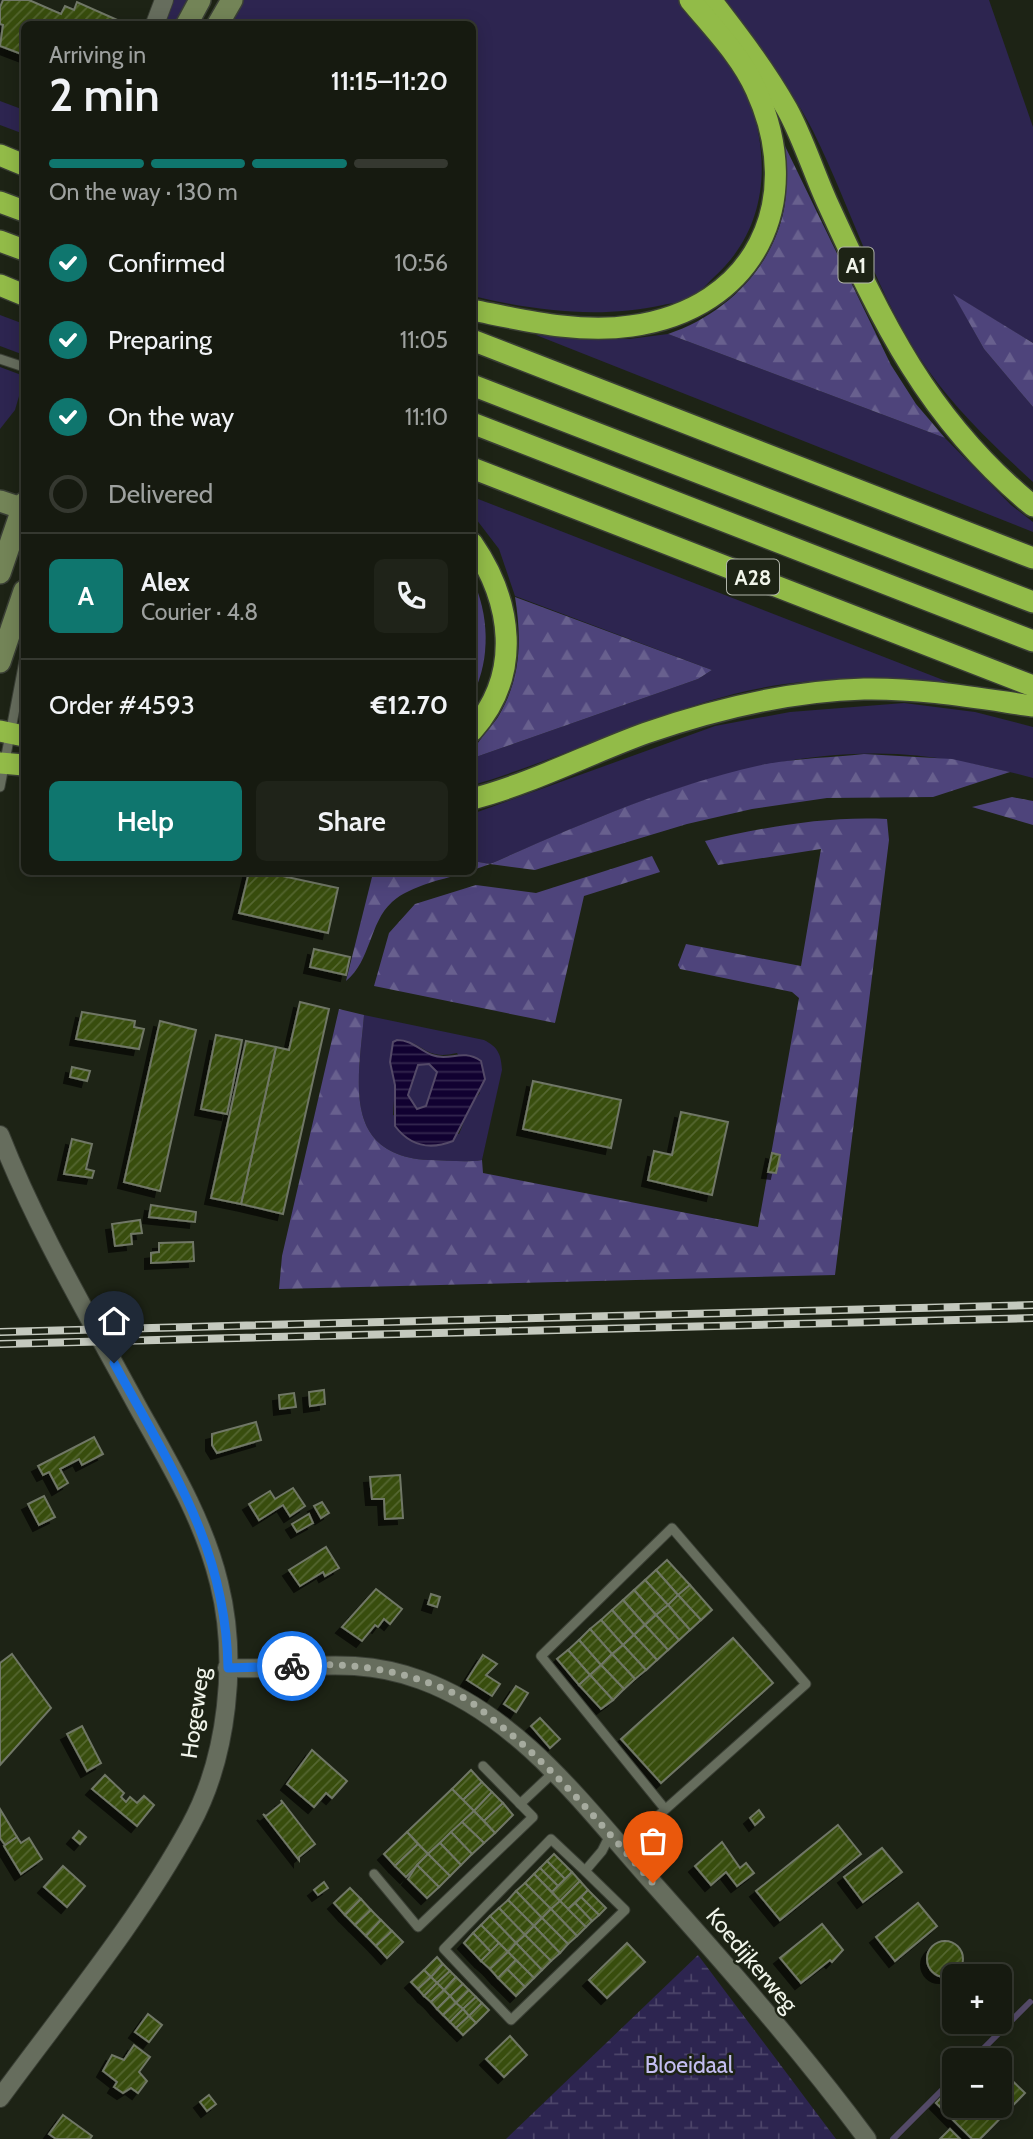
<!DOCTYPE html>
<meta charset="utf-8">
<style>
body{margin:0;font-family:Cabin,sans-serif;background:#1f2319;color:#f1f3f6;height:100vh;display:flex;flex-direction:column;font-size:26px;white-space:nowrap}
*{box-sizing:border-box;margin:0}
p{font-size:23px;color:#9ea19f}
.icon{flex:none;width:38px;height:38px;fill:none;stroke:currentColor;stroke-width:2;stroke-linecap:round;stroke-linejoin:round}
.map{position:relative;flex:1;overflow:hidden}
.sheet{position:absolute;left:21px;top:21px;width:455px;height:854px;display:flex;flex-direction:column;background:#161a10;border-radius:10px;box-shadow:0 4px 18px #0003,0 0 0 2px #353830}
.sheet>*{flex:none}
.buttons{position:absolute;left:942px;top:1964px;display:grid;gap:14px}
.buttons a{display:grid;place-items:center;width:70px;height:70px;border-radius:10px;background:#161a10;box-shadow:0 4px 18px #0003,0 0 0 2px #353830;font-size:35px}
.pin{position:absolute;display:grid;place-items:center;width:60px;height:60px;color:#fff;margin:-72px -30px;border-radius:50% 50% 50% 0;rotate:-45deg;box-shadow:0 0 7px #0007}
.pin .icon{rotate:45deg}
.courier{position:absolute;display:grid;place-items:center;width:70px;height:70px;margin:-35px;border:5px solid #1a73e8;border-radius:50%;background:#fff;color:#222;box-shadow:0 2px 9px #0007}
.summary em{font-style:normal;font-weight:600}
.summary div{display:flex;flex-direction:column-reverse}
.summary{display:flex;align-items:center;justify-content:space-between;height:119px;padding:0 28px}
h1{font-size:46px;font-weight:600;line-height:52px}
.bar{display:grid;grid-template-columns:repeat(4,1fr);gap:10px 7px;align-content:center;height:84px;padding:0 28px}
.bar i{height:9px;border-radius:5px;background:#353830}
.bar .on{background:#0f766e}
.bar p{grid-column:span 4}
.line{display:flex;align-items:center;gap:18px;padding:0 28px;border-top:2px solid #353830}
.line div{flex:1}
.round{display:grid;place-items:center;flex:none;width:74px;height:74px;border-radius:10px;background:#1f2319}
ol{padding:0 28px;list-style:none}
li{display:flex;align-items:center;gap:21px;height:77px}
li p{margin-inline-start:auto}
li .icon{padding:7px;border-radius:50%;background:#0f766e;color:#fff;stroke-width:4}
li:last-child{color:#9ea19f}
li i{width:38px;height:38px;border:4px solid #353830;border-radius:50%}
.primary-button{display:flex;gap:14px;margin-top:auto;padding:14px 28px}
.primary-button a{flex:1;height:80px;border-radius:10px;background:#0f766e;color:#fff;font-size:28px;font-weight:600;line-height:80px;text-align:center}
.primary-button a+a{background:#1f2319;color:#f1f3f6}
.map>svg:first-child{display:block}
.green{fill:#2d2550;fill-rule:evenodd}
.forest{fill:url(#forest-firs)}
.wetland{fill:url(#wetland-marsh)}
.water{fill:url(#water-rules);stroke:#544a68;stroke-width:2;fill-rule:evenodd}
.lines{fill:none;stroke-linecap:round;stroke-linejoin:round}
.stream{stroke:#544a68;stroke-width:6}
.building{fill:url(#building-hatch);stroke:#707766;stroke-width:2;filter:url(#shadow)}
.lane-casing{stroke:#3a3f35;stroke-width:11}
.street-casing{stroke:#3a3f35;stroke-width:20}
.secondary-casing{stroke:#3a3f35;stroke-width:24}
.highway-casing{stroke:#3a3f35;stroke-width:24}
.lane{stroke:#666d5d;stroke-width:9}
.street{stroke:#666d5d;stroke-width:18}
.secondary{stroke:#738457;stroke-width:21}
.highway{stroke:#92bb48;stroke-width:21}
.rail-casing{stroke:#c4c9be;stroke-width:8}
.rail{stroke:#1d2315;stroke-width:5;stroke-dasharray:16;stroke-linecap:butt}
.done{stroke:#a6ab9f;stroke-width:7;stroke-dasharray:0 12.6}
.route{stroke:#1a73e8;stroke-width:9}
.labels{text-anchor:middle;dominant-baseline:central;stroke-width:5;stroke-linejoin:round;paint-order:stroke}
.shield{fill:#1d2315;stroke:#b1b5aa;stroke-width:2}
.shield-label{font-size:21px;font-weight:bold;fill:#f0f4ea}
.street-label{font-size:23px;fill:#f0f4ea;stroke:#1d2315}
.park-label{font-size:23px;fill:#c4bef1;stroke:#1d2315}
</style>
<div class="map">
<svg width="1033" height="2139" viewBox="0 0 1033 2139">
<defs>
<pattern id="forest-firs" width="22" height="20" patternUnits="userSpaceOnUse" patternTransform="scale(1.75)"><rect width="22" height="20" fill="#4e447b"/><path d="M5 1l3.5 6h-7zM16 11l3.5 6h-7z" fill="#68608e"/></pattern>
<pattern id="wetland-marsh" width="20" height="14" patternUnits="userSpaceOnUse" patternTransform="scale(1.75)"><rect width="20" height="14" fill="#2d2550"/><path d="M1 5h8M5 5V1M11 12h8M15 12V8" fill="none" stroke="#4c4569"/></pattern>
<pattern id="water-rules" width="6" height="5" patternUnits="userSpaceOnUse" patternTransform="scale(1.75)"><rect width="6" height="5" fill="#110131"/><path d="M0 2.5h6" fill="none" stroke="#34274f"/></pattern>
<pattern id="building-hatch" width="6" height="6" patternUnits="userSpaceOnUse" patternTransform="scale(1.75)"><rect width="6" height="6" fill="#384d0e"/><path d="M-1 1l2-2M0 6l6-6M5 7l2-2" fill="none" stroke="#556731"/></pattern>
<filter id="shadow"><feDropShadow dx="-6" dy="6" stdDeviation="0" flood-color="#0009"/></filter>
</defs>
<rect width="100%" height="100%" fill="#1d2315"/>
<!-- green -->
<g class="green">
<path d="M172,0H188L175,24H163Z"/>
<path d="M240,0H683C707,32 737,64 750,102C772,166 765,232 713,278C706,285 697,295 689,299C681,303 671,303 663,305C599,319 535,311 473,296L472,24H225Z"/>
<path d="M723,0H989L1033,127V343L954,295L984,349L1033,407V482C996,448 957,411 928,370C877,297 852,210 813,131C789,84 755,42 723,0Z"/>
<path d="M0,101L24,110V134L0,125Z"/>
<path d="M0,315L24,324V355L0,346Z"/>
<path d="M668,334L945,438L1011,505L1033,522V532L536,335L629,339Z"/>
<path d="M0,367L24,376V379L15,410L0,429Z"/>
<path d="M473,497L956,685C886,676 803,676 734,694C644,717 561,759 473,785V758L698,679L712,670L515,596L499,549L473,515Z"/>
<path d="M904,703L975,712L1033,727V778C988,766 944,757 897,754C755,747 617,808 490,864L473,861L472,814L715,726L790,712Z"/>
<path d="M364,1015L484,1040C498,1047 501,1054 502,1070L482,1160C465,1163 447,1160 429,1160C340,1155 359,1078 364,1015ZM397,1040C425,1041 423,1061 457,1053L480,1093L471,1104L459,1134L393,1115L395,1085L391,1051Z"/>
<path d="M429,1064L437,1071L426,1106L417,1109L407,1095L418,1065Z"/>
</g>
<!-- forest -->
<g class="forest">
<path d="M784,144L891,365L916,404L945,438L668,334C725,315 772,269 784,209C788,187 785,165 784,144Z"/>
<path d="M953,294L1033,343V407L984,349Z"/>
<path d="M472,578C489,613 491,659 473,694Z"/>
<path d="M515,597L712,670L698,679L473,758C472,745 490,729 498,717C521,679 522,640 515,597Z"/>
<path d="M864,754L952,759L1010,772L933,797L827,798L752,809L687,824L535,870L490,864L473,870V861L490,864C576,826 665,787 757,766C792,758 829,758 864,754Z"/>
<path d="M1012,797L1033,801V825L972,807Z"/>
<path d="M887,819L889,840L835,1275L279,1289L282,1256L339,1009L364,1015C359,1078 340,1155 429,1160C447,1160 465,1163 482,1160L483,1173L758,1227L799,998L792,992L680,969L678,965L686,944L801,966L821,849L718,865L705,841C765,827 825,816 887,819Z"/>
<path d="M652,856L660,872L584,896L555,1023L374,986L389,933L415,904L476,885L536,893Z"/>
<path d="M345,872H468C445,879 411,885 392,902C369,923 371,961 346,981L372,877Z"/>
</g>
<!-- wetland -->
<path class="wetland" d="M698,1955L836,2139H506Z"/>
<!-- water -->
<path class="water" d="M397,1040C412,1040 419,1050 432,1055C449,1062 462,1048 481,1061L485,1079L453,1141C430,1150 410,1146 395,1126V1085L390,1062L393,1042ZM429,1064L437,1072L426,1106L417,1109L408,1095L418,1065Z"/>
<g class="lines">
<!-- stream -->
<g class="stream">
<path d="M972,2060L1030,2002"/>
<path d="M893,2139L954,2078"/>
</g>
</g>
<!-- building -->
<g class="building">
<path d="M3,0H29L61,14L65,6L74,10L77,2L124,23L24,24V55L0,46L3,25L0,24V7Z"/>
<path d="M249,872H264L338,888L328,933L239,913Z"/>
<path d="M314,949L350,957L346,975L310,967Z"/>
<path d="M300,1002L329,1009L283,1214L241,1204L276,1047L289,1050Z"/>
<path d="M82,1012L135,1021L134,1027L144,1029L139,1049L76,1039Z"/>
<path d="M160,1021L196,1030L160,1191L124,1182Z"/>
<path d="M216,1035L242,1040L227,1114L201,1109Z"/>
<path d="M246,1041L276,1047L241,1204L211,1198Z"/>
<path d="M72,1067L90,1071L87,1081L70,1077Z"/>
<path d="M533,1081L621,1100L611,1148L523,1129Z"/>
<path d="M681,1112L728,1122L712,1195L648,1180L654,1151L672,1155Z"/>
<path d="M72,1139L92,1144L86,1169L94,1171L92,1178L64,1174Z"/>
<path d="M772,1153L780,1155L776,1173L768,1172Z"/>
<path d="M151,1205L196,1212L195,1222L149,1217Z"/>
<path d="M140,1220L142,1233L131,1234L132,1244L115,1246L112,1224Z"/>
<path d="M193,1242L194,1261L151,1263V1253L159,1252V1243Z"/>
<path d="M324,1390L325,1404L310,1406L309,1392Z"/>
<path d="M294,1393L296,1407L280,1409L279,1395Z"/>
<path d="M256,1422L261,1440L217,1453L212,1445V1434Z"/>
<path d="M94,1437L103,1454L82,1465L79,1459L60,1469L68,1483L58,1489L49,1472L43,1475L38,1466Z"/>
<path d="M400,1475L403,1518L385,1519L384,1499H372L370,1477Z"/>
<path d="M293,1488L305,1506L290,1516L283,1505L259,1520L249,1504L270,1491L275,1499Z"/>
<path d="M44,1496L55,1517L39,1525L28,1504Z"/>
<path d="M322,1502L329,1513L321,1518L314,1506Z"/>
<path d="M309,1514L313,1523L297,1532L292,1524Z"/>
<path d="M326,1547L339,1568L325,1576L323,1572L300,1586L289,1570Z"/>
<path d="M667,1560L690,1585L678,1595L656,1570Z"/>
<path d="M656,1570L678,1595L668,1605L645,1580Z"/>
<path d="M645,1580L668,1605L656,1615L634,1590Z"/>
<path d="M690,1585L712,1610L701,1620L678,1595Z"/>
<path d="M376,1589L402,1609L390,1624L384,1619L378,1627L375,1625L362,1641L342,1627Z"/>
<path d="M634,1590L656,1615L645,1625L623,1600Z"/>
<path d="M431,1594L440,1597L437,1607L428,1604Z"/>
<path d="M678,1595L701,1620L690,1630L668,1605Z"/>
<path d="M623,1600L645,1625L634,1635L612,1610Z"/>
<path d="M668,1605L690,1630L679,1640L656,1615Z"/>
<path d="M612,1610L634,1635L623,1645L601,1620Z"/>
<path d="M656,1615L679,1640L668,1650L645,1625Z"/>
<path d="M601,1620L623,1645L612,1654L590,1629Z"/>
<path d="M645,1625L668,1650L657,1660L634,1635Z"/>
<path d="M590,1629L612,1654L601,1665L579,1640Z"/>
<path d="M634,1635L657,1660L646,1670L623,1645Z"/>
<path d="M733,1638L773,1683L661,1783L621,1739Z"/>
<path d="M579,1640L601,1665L590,1675L568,1650Z"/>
<path d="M623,1645L646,1670L635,1679L612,1654Z"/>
<path d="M568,1650L590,1675L579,1685L557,1659Z"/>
<path d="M12,1654L51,1708L0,1765V1663Z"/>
<path d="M612,1654L635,1679L624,1689L601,1665Z"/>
<path d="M483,1655L497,1664L486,1675L500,1684L492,1696L467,1680Z"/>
<path d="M601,1665L624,1689L613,1700L590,1675Z"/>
<path d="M590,1675L613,1700L601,1709L579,1685Z"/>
<path d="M516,1686L528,1693L516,1712L504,1704Z"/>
<path d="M540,1718L560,1739L550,1748L531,1726Z"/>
<path d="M82,1726L101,1763L87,1771L67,1734Z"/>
<path d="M312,1750L347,1781L332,1798L326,1793L314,1807L287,1784Z"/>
<path d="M471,1770L482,1782L463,1800L452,1789Z"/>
<path d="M105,1775L124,1793L121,1797L126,1802L130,1797L137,1803L144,1796L154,1805L137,1826L92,1789Z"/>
<path d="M482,1782L492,1792L474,1811L463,1800Z"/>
<path d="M452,1789L474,1811L428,1854L407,1832Z"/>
<path d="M492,1792L503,1803L484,1821L474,1811Z"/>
<path d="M281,1800L315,1844L299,1857V1860L263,1814L266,1816L282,1803Z"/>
<path d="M503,1803L513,1815L495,1833L484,1821Z"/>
<path d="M0,1809L17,1837L5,1845L0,1838Z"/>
<path d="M759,1810L764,1817L755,1825L750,1818Z"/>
<path d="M474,1811L495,1833L484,1843L462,1822Z"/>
<path d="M462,1822L484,1843L472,1854L451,1832Z"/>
<path d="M838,1825L861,1854L780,1920L756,1891Z"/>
<path d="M79,1831L86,1837L80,1844L73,1838Z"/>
<path d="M407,1832L418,1844L395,1866L384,1854Z"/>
<path d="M451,1832L472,1854L461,1865L440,1843Z"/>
<path d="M17,1837L21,1843L29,1838L42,1859L21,1874L4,1846Z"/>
<path d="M722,1842L740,1868L746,1863L754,1873L737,1886L726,1872L711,1885L695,1866Z"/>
<path d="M440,1843L461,1865L450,1876L428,1854Z"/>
<path d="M418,1844L428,1854L406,1877L395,1866Z"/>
<path d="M882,1848L902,1872L863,1902L844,1877Z"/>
<path d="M428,1854L450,1876L439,1887L417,1865Z"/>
<path d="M554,1854L572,1872L565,1879L547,1861Z"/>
<path d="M547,1861L565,1879L558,1886L540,1868Z"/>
<path d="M417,1865L439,1887L427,1898L408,1879Z"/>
<path d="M63,1866L85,1886L67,1907L44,1887Z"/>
<path d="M540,1868L558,1886L552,1892L534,1874Z"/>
<path d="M572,1872L580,1881L560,1901L552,1892Z"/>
<path d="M534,1874L560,1901L551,1909L525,1883Z"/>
<path d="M580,1881L588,1890L568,1909L560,1901Z"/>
<path d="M324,1882L328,1888L318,1895L314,1890Z"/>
<path d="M525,1883L551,1909L542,1918L516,1891Z"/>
<path d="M350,1888L361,1899L345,1915L334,1903Z"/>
<path d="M588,1890L606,1908L599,1915L581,1897Z"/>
<path d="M516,1891L542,1918L534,1926L508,1900Z"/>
<path d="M581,1897L599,1915L592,1921L575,1903Z"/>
<path d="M361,1899L371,1910L355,1925L345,1915Z"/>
<path d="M508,1900L534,1926L525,1935L499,1908Z"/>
<path d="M560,1901L586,1927L577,1936L551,1909Z"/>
<path d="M575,1903L592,1921L586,1927L568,1909Z"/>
<path d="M918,1903L937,1926L895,1961L876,1937Z"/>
<path d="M499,1908L525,1935L516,1943L490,1916Z"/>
<path d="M551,1909L577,1936L568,1944L542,1918Z"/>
<path d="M371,1910L381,1920L366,1936L355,1925Z"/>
<path d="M490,1916L516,1943L508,1952L481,1925Z"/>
<path d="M542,1918L568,1944L560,1953L534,1926Z"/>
<path d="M381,1920L392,1931L376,1946L366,1936Z"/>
<path d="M822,1924L843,1950L832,1962L830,1960L801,1983L780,1958Z"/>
<path d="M481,1925L499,1943L491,1952L473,1933Z"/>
<path d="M534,1926L560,1953L551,1961L525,1935Z"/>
<path d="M392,1931L403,1942L387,1958L376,1946Z"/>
<path d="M473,1933L491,1952L481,1961L464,1943Z"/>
<path d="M525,1935L551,1961L542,1970L516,1943Z"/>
<circle cx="945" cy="1959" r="18"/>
<path d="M499,1943L508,1952L490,1969L481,1961Z"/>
<path d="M516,1943L542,1970L534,1978L508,1952Z"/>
<path d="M627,1943L645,1962L607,1998L589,1980Z"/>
<path d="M508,1952L516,1960L498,1978L490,1969Z"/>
<path d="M437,1957L443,1964L431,1977L424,1970Z"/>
<path d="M516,1960L534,1978L525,1987L507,1969Z"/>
<path d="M443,1964L450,1971L437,1983L431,1977Z"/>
<path d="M507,1969L525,1987L516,1996L498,1978Z"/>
<path d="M424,1970L431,1977L418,1989L411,1982Z"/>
<path d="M450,1971L456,1977L444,1990L437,1983Z"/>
<path d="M431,1977L437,1983L424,1996L418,1989Z"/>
<path d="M456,1977L463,1984L450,1996L444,1990Z"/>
<path d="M437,1983L444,1990L431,2002L424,1996Z"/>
<path d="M463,1984L469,1990L456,2003L450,1996Z"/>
<path d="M444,1990L450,1996L437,2009L431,2002Z"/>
<path d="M469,1990L476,1997L463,2009L456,2003Z"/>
<path d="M450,1996L456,2003L443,2015L437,2009Z"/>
<path d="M476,1997L482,2003L469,2016L463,2009Z"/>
<path d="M456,2003L463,2009L450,2022L443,2015Z"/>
<path d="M482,2003L489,2010L476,2023L469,2016Z"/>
<path d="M463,2009L469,2016L456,2028L450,2022Z"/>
<path d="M148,2014L162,2025L149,2042L135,2032Z"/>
<path d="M469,2016L476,2023L463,2035L456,2028Z"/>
<path d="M510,2036L527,2055L504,2077L486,2059Z"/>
<path d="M134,2045L150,2057L139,2072L147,2081L138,2093L131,2088L123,2093L114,2087L117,2082L103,2071L112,2055L124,2060Z"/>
<path d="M999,2068L1025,2093L980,2139H972L936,2103L954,2084V2105H999Z"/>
<path d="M209,2095L216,2104L207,2111L200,2102Z"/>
<path d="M63,2115L92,2136L90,2139H56L49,2134Z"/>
<path d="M950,2129L960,2139H940Z"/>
</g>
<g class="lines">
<defs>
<g id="lane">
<path d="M0,359L24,367"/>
<path d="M0,787L24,661"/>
<path d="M520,1804L554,1772"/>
<path d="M622,1848L806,1684L672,1528L541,1656L665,1809"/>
<path d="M585,1871L625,1910L511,2020L444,1949L551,1839L585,1871L602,1851L610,1835"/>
<path d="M374,1874L418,1927L533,1817L483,1766"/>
</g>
<g id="street">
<path d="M155,24L164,0"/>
<path d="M0,1135C38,1232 91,1320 140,1411C171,1466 204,1521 219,1583C238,1659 228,1757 190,1826C137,1923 65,2009 0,2098"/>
<path d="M227,1668C296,1671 353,1654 421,1680C520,1716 585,1807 653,1883C727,1966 801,2050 867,2139"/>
</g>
<g id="secondary">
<path d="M187,24L200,0"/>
<path d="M218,24L232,0"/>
<path d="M0,501L24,509"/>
<path d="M0,573L24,503"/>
<path d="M0,662L24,591"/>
</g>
<g id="highway">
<path d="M711,0C738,35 765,70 787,109C803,138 813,171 827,202C882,322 928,420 1033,506"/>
<path d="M0,155L24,165"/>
<path d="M0,202L24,211"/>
<path d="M0,241L24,250"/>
<path d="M0,285L24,295"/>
<path d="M472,310C523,320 579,334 631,326C755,309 807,202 756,90C741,56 713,28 690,0"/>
<path d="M472,340L1033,558"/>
<path d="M472,385L1033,602"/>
<path d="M472,423L1033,641"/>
<path d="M472,468L1033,686"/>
<path d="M472,543C512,601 523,674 472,731"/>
<path d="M0,731L24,736"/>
<path d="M0,763L24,765"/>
<path d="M472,799C533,783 588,754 646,733C716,709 789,691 864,689C921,688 977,698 1033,706"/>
</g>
</defs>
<!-- lane casing -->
<use href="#lane" class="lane-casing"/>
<!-- street casing -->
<use href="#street" class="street-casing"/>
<!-- secondary casing -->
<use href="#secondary" class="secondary-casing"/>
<!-- highway casing -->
<use href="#highway" class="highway-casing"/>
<!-- lane -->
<use href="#lane" class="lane"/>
<!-- street -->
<use href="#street" class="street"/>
<!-- secondary -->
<use href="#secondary" class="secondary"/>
<!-- highway -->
<use href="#highway" class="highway"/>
<defs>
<g id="rail">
<path d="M0,1332L1033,1305"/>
<path d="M0,1344L1033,1318"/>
</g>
</defs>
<!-- rail casing -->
<use href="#rail" class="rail-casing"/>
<!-- rail -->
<use href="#rail" class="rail"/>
</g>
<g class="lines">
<!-- done -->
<path class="done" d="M292,1666C351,1661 408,1670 462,1697C476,1704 489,1717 501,1726C558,1772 604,1828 653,1883"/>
<!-- route -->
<path class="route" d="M114,1363C170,1466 226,1547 228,1668L292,1666"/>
</g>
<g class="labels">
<!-- shield labels -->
<g class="shield">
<rect x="838.5" y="247.5" width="35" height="35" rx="5"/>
<rect x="727" y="559.5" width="52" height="35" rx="5"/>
</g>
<g class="shield-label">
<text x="856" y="265">A1</text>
<text x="753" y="577">A28</text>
</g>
<!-- street labels -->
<g class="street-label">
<text transform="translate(195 1713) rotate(-82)">Hogeweg</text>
<text transform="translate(752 1960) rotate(50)">Koedijkerweg</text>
</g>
<!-- park labels -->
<g class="park-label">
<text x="689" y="2065">Bloeidaal</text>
</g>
</g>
</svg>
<div class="buttons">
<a>+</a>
<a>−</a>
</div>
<div class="pin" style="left:653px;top:1883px;background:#ea580c"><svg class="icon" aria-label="bag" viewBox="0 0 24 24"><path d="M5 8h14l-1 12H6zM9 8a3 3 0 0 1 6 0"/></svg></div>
<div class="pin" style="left:114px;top:1363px;background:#1f2937"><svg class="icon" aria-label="home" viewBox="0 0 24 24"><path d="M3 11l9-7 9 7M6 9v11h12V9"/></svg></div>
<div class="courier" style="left:292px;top:1666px"><svg class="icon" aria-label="bike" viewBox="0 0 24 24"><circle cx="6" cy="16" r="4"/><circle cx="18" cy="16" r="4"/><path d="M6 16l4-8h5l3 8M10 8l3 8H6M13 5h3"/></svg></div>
<section class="sheet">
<div class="summary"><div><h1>2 min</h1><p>Arriving in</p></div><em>11:15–11:20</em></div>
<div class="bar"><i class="on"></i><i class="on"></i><i class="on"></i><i></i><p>On the way · 130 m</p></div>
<ol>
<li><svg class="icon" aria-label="check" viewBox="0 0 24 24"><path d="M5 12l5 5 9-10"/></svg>Confirmed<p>10:56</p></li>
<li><svg class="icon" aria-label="check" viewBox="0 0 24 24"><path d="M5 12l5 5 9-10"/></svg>Preparing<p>11:05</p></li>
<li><svg class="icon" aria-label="check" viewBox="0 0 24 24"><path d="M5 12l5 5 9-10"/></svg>On the way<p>11:10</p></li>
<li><i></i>Delivered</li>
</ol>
<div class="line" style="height:126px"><b class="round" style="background:#0f766e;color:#fff">A</b><div><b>Alex</b><p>Courier · 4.8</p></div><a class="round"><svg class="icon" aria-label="phone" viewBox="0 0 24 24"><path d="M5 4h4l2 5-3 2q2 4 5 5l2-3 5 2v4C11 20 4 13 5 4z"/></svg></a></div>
<div class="line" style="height:91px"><div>Order #4593</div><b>€12.70</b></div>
<div class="primary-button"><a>Help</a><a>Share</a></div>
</section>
</div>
